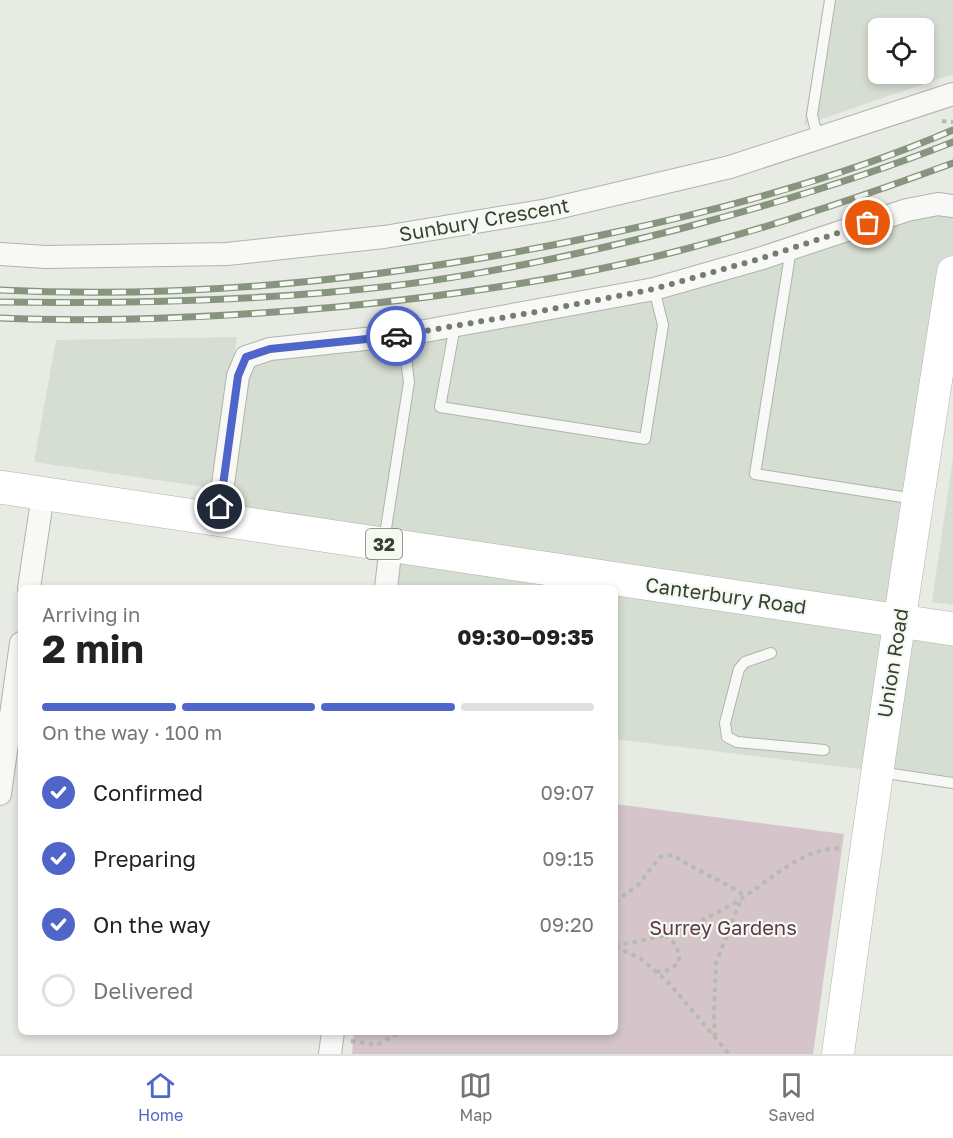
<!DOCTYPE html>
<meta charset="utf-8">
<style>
body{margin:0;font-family:"Golos Text",sans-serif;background:#f6f6f6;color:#222;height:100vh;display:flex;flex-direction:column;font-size:22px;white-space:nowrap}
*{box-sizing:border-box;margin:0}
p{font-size:20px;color:#767676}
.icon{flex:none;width:33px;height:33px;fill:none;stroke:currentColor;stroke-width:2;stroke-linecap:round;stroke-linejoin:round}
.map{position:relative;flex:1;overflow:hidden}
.details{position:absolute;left:18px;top:585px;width:600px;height:450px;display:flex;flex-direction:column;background:#fff;border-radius:9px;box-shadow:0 3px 9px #0003}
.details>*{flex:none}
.controls{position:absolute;left:868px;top:18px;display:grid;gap:12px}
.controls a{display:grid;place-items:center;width:66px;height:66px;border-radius:9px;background:#fff;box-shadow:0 3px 9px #0003;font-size:30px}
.pin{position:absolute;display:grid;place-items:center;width:51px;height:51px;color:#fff;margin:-26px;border:3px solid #fff;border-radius:50%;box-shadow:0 2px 6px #0007}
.courier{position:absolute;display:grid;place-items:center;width:60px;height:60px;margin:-30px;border:4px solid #5065c9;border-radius:50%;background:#fff;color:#222;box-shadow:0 2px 8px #0007}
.overview em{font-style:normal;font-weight:700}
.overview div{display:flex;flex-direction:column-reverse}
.overview{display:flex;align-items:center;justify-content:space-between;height:102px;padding:0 24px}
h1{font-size:39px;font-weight:700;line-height:45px}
.bar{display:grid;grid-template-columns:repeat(4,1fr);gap:9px 6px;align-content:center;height:72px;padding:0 24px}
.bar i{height:8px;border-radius:4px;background:#e0e0e0}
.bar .on{background:#5065c9}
.bar p{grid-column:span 4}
ol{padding:0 24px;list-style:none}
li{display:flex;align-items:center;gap:18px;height:66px}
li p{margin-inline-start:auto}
li .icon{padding:6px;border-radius:50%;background:#5065c9;color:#fff;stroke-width:4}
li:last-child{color:#767676}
li i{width:33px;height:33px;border:3px solid #e0e0e0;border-radius:50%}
.tabs{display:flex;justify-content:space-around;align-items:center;height:84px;border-top:2px solid #e0e0e0;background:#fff;font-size:16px;color:#767676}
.tabs a{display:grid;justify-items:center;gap:3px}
.tabs .on{color:#5065c9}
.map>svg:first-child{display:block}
.built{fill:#d6ddd2;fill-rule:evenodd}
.green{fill:#d5c5ca}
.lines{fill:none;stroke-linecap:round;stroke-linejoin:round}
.lane-casing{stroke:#aeb5a9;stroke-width:12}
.street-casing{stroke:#aeb5a9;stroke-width:24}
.secondary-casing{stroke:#aeb5a9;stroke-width:33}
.primary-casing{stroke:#acb6a4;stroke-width:34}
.path{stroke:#b6bbb2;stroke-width:4;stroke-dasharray:4.5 4.5;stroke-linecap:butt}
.lane{stroke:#f8f9f7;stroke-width:10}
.street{stroke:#f8f9f7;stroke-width:22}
.secondary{stroke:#fff;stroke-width:32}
.primary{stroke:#fff;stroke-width:33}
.rail-casing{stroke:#87947e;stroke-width:7}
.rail{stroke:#f6f8f4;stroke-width:4.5;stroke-dasharray:14;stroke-linecap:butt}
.done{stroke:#737e6c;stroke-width:6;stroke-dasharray:0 10.8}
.route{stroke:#5065c9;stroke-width:8}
.labels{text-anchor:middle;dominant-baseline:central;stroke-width:4.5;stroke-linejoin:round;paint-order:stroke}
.shield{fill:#f6f8f4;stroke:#6f7968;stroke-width:1.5}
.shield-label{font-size:18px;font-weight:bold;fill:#35432c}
.street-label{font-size:20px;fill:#35432c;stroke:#f6f8f4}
.park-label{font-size:20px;fill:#5e3a42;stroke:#f6f8f4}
</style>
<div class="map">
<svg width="953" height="1054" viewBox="0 0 953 1054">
<rect width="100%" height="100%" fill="#e7ebe4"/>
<!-- built -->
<g class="built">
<path d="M825,0H953V74L804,125ZM879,28H924V74H879Z"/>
<path d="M953,206V272L898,621L953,629V783L876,771L615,739V588H386L391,546L218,520L246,357L541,311Z"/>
<path d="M237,337L212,488L34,462L56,340Z"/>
<path d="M953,457V605L932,602Z"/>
</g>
<!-- green -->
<path class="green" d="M615,804L844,834L813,1054H352L354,1032H615Z"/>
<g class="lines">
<defs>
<g id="lane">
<path d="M818,139L812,115L830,0"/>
<path d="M791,249L755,474L915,499"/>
<path d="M455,326L440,407L645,439L663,325L654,289"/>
<path d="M384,541L409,382L403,335"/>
<path d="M771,653L745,662L739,669L725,723L727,737L737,742L824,750"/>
<path d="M879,772L953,783"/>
</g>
<g id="street">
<path d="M0,254L46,257L227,254L384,237L548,210L730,167L953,94"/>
<path d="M218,520L238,376L246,357L270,349L403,335L654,289L759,259L907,210L938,204L953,206"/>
<path d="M29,588L43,494"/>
<path d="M386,588L391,545"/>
<path d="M0,794L21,643"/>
<path d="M330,1054L333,1032"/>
</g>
<path id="secondary" d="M838,1054C873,793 912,532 953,272"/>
<path id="primary" d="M0,487L953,629"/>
</defs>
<!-- lane casing -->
<use href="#lane" class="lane-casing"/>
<!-- street casing -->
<use href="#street" class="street-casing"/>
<!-- secondary casing -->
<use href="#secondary" class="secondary-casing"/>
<!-- primary casing -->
<use href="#primary" class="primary-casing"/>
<!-- path -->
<g class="path">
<path d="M942,121L953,122"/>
<path d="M615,902L638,885L660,857L673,855C696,871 722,880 745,896"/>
<path d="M615,946C631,942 649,940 665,935C689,928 714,915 736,902C770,881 799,849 841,848"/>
<path d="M615,947L640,958L669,983L729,1054"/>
<path d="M656,972L669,970L679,963C679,949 677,944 666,936"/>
<path d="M715,1037L714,1014L716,963L741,899"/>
<path d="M351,1041L377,1045L400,1032"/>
</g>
<!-- lane -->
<use href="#lane" class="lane"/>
<!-- street -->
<use href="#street" class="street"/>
<!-- secondary -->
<use href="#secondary" class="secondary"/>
<!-- primary -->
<use href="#primary" class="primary"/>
<defs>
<g id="rail">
<path d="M0,290C202,300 405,277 602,235C721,210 841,178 953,130"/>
<path d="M0,302C134,304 267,301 400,285C495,273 590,252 683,228C774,204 865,177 953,142"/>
<path d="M0,318C113,323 225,317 337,307C450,296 563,280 674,252C769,228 861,197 953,163"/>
</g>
</defs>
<!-- rail casing -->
<use href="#rail" class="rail-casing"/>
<!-- rail -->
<use href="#rail" class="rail"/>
</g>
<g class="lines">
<!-- done -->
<path class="done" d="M396,336L541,311L654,289L759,259L868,223"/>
<!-- route -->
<path class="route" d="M220,507L238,376L246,357L270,349L396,336"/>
</g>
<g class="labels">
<!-- shield labels -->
<rect class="shield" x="366" y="529" width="36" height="30" rx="4.5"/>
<g class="shield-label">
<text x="384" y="544">32</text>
</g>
<!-- street labels -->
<g class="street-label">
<text transform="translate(484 219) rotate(-10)">Sunbury Crescent</text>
<text transform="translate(726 595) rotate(8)">Canterbury Road</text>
<text transform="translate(892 663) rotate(-81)">Union Road</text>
</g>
<!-- park labels -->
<g class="park-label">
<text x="723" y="927">Surrey Gardens</text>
</g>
</g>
</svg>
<div class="controls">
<a><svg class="icon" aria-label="locate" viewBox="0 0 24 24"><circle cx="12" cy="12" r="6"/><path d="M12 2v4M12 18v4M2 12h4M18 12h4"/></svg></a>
</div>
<div class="pin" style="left:868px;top:223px;background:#ea580c"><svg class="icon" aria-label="bag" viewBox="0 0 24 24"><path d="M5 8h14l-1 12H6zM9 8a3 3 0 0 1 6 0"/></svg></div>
<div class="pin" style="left:220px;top:507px;background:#1f2937"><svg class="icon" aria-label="home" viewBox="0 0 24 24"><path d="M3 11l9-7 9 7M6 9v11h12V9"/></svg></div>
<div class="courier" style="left:396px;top:336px"><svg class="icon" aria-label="car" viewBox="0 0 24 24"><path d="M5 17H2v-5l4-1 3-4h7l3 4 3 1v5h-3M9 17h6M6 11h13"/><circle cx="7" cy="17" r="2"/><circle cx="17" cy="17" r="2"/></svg></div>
<section class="details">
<div class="overview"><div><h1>2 min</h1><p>Arriving in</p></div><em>09:30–09:35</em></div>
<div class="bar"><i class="on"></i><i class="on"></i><i class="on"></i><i></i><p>On the way · 100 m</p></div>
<ol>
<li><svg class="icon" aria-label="check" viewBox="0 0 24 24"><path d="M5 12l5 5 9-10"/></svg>Confirmed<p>09:07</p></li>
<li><svg class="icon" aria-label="check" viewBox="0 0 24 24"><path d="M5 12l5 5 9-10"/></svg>Preparing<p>09:15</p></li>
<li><svg class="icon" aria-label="check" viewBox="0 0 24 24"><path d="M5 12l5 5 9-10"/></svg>On the way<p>09:20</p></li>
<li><i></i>Delivered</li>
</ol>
</section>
</div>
<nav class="tabs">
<a class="on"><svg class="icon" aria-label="home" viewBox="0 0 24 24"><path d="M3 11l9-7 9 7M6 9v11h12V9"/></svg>Home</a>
<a><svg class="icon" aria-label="map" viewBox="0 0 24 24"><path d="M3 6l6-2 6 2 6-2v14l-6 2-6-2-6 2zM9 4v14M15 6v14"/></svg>Map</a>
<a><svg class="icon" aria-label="saved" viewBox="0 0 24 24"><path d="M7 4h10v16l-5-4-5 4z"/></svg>Saved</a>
</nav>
